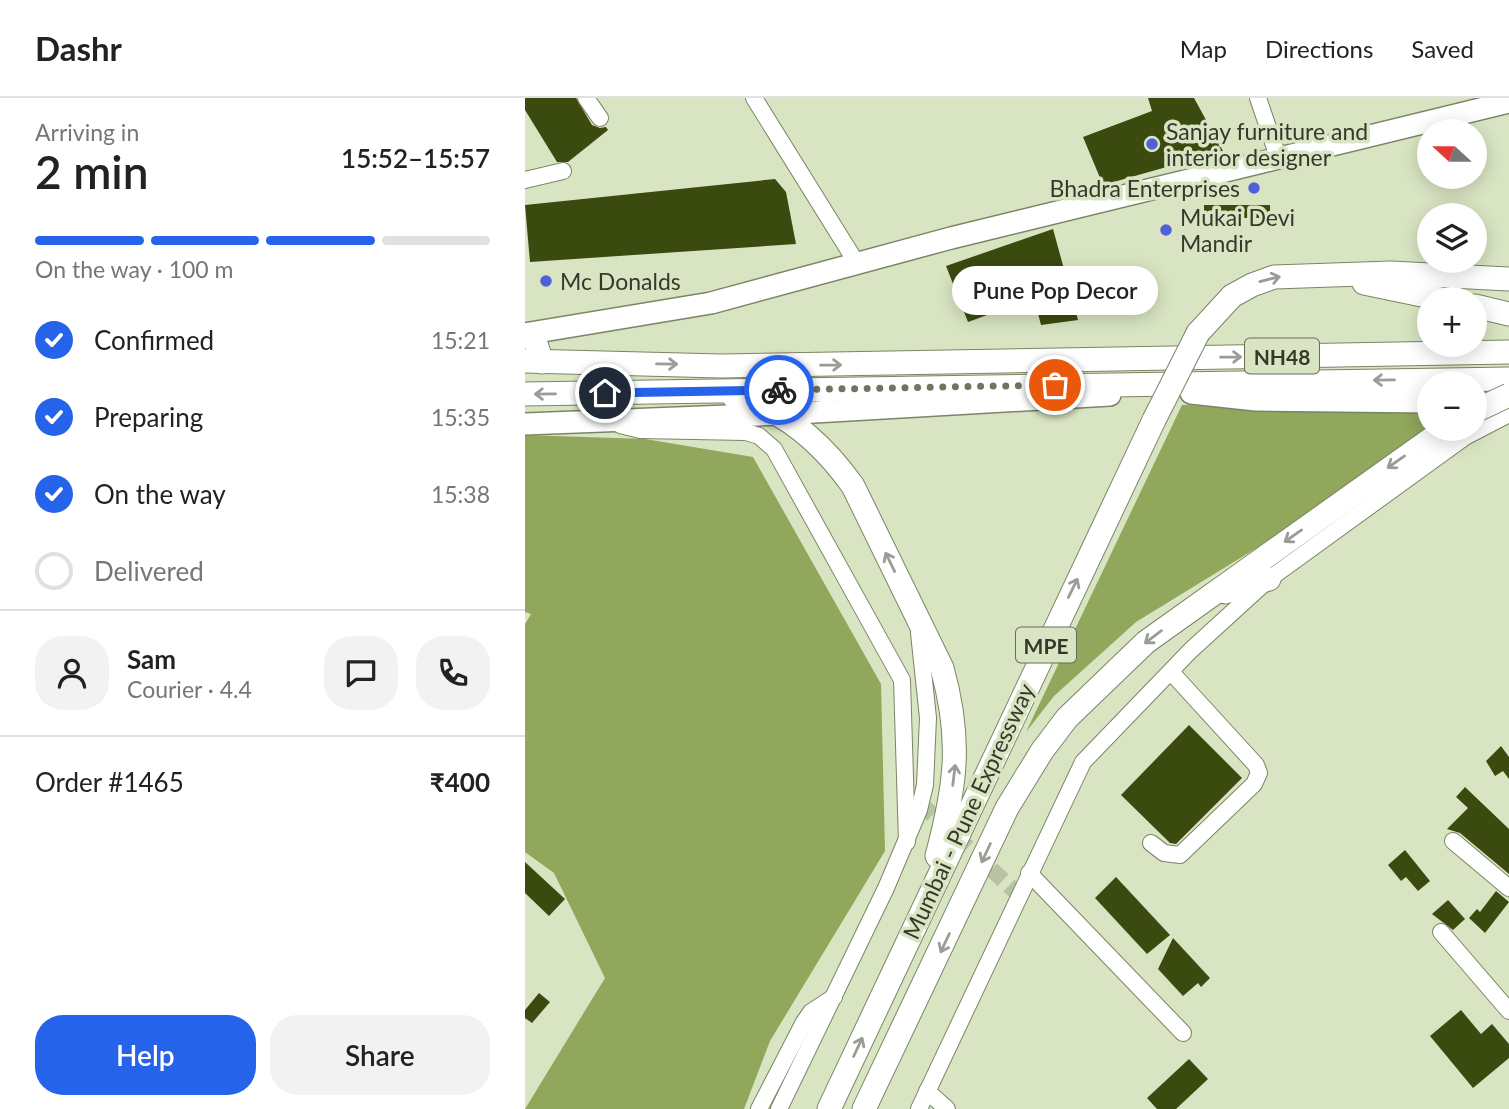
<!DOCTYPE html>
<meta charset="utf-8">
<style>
body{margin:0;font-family:Lato,sans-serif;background:#f2f2f2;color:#222;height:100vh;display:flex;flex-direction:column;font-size:26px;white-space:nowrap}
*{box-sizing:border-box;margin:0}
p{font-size:23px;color:#767676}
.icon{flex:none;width:38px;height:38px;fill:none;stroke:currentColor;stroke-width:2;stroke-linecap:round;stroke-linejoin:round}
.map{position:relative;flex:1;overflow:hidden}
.panel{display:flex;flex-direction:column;background:#fff;width:525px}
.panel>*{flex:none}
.needle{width:46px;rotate:291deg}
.tools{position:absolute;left:892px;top:21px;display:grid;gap:14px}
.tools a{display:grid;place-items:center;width:70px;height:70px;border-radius:50%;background:#fff;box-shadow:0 4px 18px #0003;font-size:35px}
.pin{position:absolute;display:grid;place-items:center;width:60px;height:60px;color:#fff;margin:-30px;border:4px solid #fff;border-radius:50%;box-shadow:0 2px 7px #0007}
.courier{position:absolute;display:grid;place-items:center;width:70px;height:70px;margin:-35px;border:5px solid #2563eb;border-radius:50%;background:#fff;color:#222;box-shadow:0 2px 9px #0007}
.bubble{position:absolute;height:49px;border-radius:24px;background:#fff;box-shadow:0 4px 18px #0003;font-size:23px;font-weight:600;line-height:49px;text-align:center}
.summary em{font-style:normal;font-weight:600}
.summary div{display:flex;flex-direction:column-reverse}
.summary{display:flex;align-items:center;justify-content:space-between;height:119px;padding:0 35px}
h1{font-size:46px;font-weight:600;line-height:52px}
.bar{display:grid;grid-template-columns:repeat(4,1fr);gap:10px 7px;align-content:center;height:84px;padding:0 35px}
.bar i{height:9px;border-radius:5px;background:#e0e0e0}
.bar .active{background:#2563eb}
.bar p{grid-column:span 4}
.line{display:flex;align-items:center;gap:18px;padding:0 35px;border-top:2px solid #e0e0e0}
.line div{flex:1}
.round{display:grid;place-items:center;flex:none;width:74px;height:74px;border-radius:28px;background:#f2f2f2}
ol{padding:0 35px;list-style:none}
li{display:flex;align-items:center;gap:21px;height:77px}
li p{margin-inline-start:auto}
li .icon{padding:7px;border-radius:50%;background:#2563eb;color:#fff;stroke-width:4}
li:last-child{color:#767676}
li i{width:38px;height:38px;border:4px solid #e0e0e0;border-radius:50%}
.cta{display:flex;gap:14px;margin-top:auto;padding:14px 35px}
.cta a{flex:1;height:80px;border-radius:28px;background:#2563eb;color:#fff;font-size:28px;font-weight:600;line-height:80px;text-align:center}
.cta a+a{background:#f2f2f2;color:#222}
header{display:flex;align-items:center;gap:42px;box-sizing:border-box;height:98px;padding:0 35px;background:#fff;border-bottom:2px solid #e0e0e0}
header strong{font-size:33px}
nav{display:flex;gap:38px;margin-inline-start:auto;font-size:24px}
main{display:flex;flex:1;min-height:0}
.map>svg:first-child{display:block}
.forest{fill:#90a75c}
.building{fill:#3b4a0f}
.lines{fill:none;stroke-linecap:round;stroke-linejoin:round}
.minor-tunnel{stroke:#b8c3a4;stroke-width:16;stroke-dasharray:16 8;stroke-linecap:butt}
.minor-casing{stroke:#7a8565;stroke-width:18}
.major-casing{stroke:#7a8565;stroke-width:24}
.highway-casing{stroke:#7a8565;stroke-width:25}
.minor{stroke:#fff;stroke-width:16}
.major{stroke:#fff;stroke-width:21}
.highway{stroke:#fff;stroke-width:23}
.highway-bridge-casing{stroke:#7a8565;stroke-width:25;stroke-linecap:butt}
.highway-bridge{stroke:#fff;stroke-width:23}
.oneway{stroke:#9a9c96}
.done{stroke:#6e7560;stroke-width:7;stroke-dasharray:0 12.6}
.route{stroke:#2563eb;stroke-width:9}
.poi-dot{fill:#5061d7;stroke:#d9e5c2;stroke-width:2.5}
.labels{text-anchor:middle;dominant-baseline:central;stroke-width:7;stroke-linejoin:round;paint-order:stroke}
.shield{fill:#d9e5c2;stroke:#666d59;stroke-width:2}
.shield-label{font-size:21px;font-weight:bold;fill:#35392c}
.poi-label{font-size:23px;fill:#35392c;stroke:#d9e5c2;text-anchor:start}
.street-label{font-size:23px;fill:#35392c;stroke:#d9e5c2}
</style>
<header>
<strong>Dashr</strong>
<nav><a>Map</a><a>Directions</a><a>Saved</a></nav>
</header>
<main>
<section class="panel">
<div class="summary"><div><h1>2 min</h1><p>Arriving in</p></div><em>15:52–15:57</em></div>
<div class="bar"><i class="active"></i><i class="active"></i><i class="active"></i><i></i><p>On the way · 100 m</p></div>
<ol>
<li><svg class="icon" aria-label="check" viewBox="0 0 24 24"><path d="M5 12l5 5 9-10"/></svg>Confirmed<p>15:21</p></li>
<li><svg class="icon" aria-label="check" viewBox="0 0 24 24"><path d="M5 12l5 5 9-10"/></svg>Preparing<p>15:35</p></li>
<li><svg class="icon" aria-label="check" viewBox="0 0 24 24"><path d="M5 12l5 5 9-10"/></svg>On the way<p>15:38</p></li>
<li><i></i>Delivered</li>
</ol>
<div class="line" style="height:126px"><a class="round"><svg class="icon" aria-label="person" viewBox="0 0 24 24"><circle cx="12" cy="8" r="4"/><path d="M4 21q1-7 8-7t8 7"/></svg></a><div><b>Sam</b><p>Courier · 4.4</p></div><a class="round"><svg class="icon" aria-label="chat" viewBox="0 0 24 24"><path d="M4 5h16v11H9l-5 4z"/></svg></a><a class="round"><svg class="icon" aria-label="phone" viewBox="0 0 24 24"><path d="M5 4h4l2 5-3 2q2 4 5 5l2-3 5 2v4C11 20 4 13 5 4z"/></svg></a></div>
<div class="line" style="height:91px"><div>Order #1465</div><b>₹400</b></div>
<div class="cta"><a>Help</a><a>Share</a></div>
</section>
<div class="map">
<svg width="984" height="1011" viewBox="0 0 984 1011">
<rect width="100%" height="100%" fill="#d9e5c2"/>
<!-- forest -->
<g class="forest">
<path d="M657,307L905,311V327L743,443L611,524L529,598L501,634Z"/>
<path d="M0,337L120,341L228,359L356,586L360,753L245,943L219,1011H0L80,880L29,775L0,754V526L6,516L0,514Z"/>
</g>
<!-- building -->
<g class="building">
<path d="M0,0H51L67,27L75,30L81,29L83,32L43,64H32L0,12Z"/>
<path d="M623,0H669L698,53L578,87L558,39L627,13Z"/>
<path d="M250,81L261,94L271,146L5,164L0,107Z"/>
<rect x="679" y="107" width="66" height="13"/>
<path d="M528,131L553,222L516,227L509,200L443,224L421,168Z"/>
<path d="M664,627L717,680L651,746L645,745L596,697Z"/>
<path d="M976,648L984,659V681L978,673L970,678L961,663Z"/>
<path d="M940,689L984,731V776L935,735L922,731L943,710L931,699Z"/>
<path d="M880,752L905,783L893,793L881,779L876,783L863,767Z"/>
<path d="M0,764L40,801L24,818L0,795Z"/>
<path d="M591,779L645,837L622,856L570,800Z"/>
<path d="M971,793L984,804L960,835L944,820L952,811L955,814Z"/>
<path d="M923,802L940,821L928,832L907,816Z"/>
<path d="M648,840L685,880L676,889L673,885L658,898L633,871Z"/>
<path d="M14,895L25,904L7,925L0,920V912Z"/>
<path d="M936,912L956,936L967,926L984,946V960L948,990L905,938Z"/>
<path d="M664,961L683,981L651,1011H632L622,1000Z"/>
</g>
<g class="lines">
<!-- minor-tunnel -->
<path class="minor-tunnel" d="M396,706L494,797"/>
<defs>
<g id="minor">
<path d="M61,0L75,20"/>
<path d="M229,0L331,164"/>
<path d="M733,0L753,59"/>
<path d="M0,82L38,73"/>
<path d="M95,327L115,332L221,334L234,338L249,351L377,582L382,744"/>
<path d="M928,743L984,790"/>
<path d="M626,745L639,755L655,757L729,686L734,675L731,667L646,574"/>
<path d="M504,775L658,935"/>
<path d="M916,834L984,913"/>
<path d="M402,993L422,1011"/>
<path d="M234,1011L279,924L286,914L309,899"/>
<path d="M254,1011L361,790L394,712L400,687L403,620L394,535"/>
<path d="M394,1011L558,664L666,552L744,481L940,339L984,316"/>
</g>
<g id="major">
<path d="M0,236L186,205L426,140L984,4"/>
<path d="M666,295L731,302L905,304"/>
<path d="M0,326L255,316L585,297"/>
</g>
<g id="highway">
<path d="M839,185L916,201"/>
<path d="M950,208L984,216"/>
<path d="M673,235L707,198L727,187L749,179L866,175L984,181"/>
<path d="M8,237L17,264"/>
<path d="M0,263L196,268L984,254"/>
<path d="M0,296L984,281"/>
<path d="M209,299C260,311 298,346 328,388L417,570C437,642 431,687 412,758"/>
<path d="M700,494L744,481"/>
<path d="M304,1011L629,322"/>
<path d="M339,1011L482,710L517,653L542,620L621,544L920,331"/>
</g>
</defs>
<!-- minor casing -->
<use href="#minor" class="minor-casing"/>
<!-- major casing -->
<use href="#major" class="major-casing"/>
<!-- highway casing -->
<use href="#highway" class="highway-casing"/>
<!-- minor -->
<use href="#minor" class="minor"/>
<!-- major -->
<use href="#major" class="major"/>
<!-- highway -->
<use href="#highway" class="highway"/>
<defs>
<g id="highway-bridge">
<path d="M950,313L984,297"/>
<path d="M629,322L673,235"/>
</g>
</defs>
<!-- highway-bridge casing -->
<use href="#highway-bridge" class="highway-bridge-casing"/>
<!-- highway-bridge -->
<use href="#highway-bridge" class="highway-bridge"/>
</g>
<!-- one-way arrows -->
<defs><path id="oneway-shaft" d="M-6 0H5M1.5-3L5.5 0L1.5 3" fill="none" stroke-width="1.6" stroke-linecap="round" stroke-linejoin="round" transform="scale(1.75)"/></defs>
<g class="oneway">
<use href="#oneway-shaft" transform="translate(745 181) rotate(-14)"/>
<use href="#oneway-shaft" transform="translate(706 259) rotate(-1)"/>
<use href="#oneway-shaft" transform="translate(142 266) rotate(1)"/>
<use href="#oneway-shaft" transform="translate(306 267) rotate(-1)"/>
<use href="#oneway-shaft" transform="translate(859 282) rotate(179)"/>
<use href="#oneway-shaft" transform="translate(20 296) rotate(179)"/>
<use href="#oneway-shaft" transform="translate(871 364) rotate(145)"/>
<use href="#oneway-shaft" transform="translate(768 438) rotate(145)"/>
<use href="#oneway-shaft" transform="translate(365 464) rotate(-116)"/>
<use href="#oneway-shaft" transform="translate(548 490) rotate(-64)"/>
<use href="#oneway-shaft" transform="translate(628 539) rotate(143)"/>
<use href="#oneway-shaft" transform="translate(429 677) rotate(-83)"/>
<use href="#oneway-shaft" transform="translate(461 755) rotate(115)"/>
<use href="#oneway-shaft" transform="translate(420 845) rotate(115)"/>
<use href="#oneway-shaft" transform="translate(333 949) rotate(-65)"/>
</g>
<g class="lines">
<!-- done -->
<path class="done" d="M254,292L530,287"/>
<!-- route -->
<path class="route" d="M80,295L254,292"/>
</g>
<!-- markers -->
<g class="poi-dot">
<circle cx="627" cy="46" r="7"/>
<circle cx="729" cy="90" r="7"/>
<circle cx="641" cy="132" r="7"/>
<circle cx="21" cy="183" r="7"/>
</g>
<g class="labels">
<!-- shield labels -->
<g class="shield">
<rect x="720" y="240.5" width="74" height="35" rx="5"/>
<rect x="491" y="529.5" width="60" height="35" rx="5"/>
</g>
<g class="shield-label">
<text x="757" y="258">NH48</text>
<text x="521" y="547">MPE</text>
</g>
<!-- poi labels -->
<g class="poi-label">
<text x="641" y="33">Sanjay furniture and<tspan x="641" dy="26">interior designer</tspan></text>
<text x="715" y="90" text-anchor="end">Bhadra Enterprises</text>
<text x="655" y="119">Mukai Devi<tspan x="655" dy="26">Mandir</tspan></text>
<text x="35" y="183">Mc Donalds</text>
</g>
<!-- street labels -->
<g class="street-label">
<text transform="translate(443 713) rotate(-65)">Mumbai - Pune Expressway</text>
</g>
</g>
</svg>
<div class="tools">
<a><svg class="needle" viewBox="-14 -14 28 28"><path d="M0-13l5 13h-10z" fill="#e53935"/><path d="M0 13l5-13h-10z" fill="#767676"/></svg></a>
<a><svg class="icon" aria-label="layers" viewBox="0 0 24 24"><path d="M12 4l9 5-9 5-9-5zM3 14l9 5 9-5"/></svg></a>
<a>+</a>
<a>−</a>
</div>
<div class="pin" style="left:530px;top:287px;background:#ea580c"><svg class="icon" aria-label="bag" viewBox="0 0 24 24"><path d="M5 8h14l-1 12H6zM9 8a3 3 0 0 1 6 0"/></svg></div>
<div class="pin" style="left:80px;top:295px;background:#1f2937"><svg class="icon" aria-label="home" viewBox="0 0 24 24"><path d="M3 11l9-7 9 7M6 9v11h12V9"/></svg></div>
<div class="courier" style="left:254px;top:292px"><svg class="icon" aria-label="bike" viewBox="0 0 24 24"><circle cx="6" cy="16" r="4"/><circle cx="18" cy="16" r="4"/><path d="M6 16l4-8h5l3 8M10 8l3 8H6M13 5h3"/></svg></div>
<div class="bubble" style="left:427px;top:168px;width:206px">Pune Pop Decor</div>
</div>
</main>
